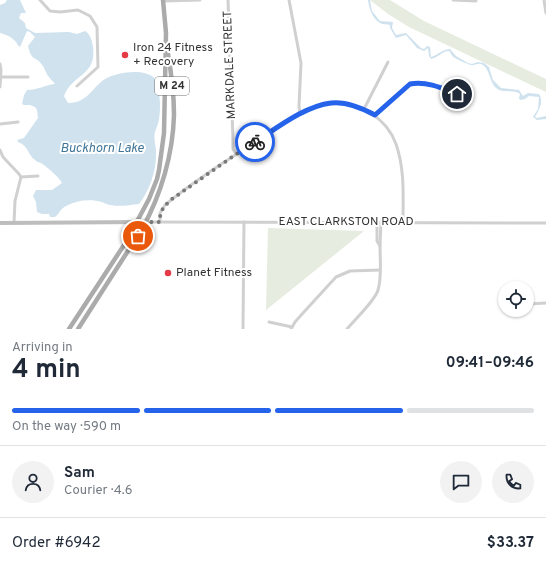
<!DOCTYPE html>
<meta charset="utf-8">
<style>
body{margin:0;font-family:Overpass,sans-serif;background:#f2f2f3;color:#1f2937;height:100vh;display:flex;flex-direction:column;font-size:15px;white-space:nowrap}
*{box-sizing:border-box;margin:0}
p{font-size:13px;color:#747a83}
.icon{flex:none;width:22px;height:22px;fill:none;stroke:currentColor;stroke-width:2;stroke-linecap:round;stroke-linejoin:round}
.map{position:relative;height:329px;overflow:hidden}
.drawer{display:flex;flex-direction:column;background:#fff;flex:1}
.drawer>*{flex:none}
.buttons{position:absolute;left:498px;top:281px;display:grid;gap:8px}
.buttons a{display:grid;place-items:center;width:36px;height:36px;border-radius:50%;background:#fff;box-shadow:0 1px 3px #0004;font-size:20px}
.pin{position:absolute;display:grid;place-items:center;width:34px;height:34px;color:#fff;margin:-17px;border:2px solid #fff;border-radius:50%;box-shadow:0 1px 4px #0007}
.courier{position:absolute;display:grid;place-items:center;width:40px;height:40px;margin:-20px;border:3px solid #2563eb;border-radius:50%;background:#fff;color:#222;box-shadow:0 1px 5px #0007}
.overview em{font-style:normal;font-weight:700}
.overview div{display:flex;flex-direction:column-reverse}
.overview{display:flex;align-items:center;justify-content:space-between;height:68px;padding:0 12px}
h1{font-size:26px;font-weight:700;line-height:30px}
.bar{display:grid;grid-template-columns:repeat(4,1fr);gap:6px 4px;align-content:center;height:48px;padding:0 12px}
.bar i{height:5px;border-radius:3px;background:#e0e1e3}
.bar .active{background:#2563eb}
.bar p{grid-column:span 4}
.line{display:flex;align-items:center;gap:10px;padding:0 12px;border-top:1px solid #e0e1e3}
.line div{flex:1}
.round{display:grid;place-items:center;flex:none;width:42px;height:42px;border-radius:21px;background:#f2f2f3}
.map>svg:first-child{display:block}
.green{fill:#e6ecdf}
.water{fill:#cfe2ee}
.lines{fill:none;stroke-linecap:round;stroke-linejoin:round}
.minor{stroke:#d0d0d0;stroke-width:3}
.secondary{stroke:#bdbdbd;stroke-width:4}
.primary{stroke:#ababab;stroke-width:4.5}
.done{stroke:#7a7a7a;stroke-width:4;stroke-dasharray:0 7.2}
.route{stroke:#2563eb;stroke-width:5}
.poi-dot{fill:#e63946;stroke:#fff;stroke-width:1.5}
.labels{text-anchor:middle;dominant-baseline:central;stroke-width:4;stroke-linejoin:round;paint-order:stroke}
.shield{fill:#fff;stroke:#707070;stroke-width:1}
.shield-label{font-size:11px;font-weight:bold;fill:#333}
.poi-label{font-size:12px;fill:#333;stroke:#fff;text-anchor:start}
.street-label{font-size:12px;fill:#333;stroke:#fff}
.water-label{font-size:13px;font-style:italic;fill:#3f7597;stroke:#fff}
</style>
<div class="map">
<svg width="546" height="329" viewBox="0 0 546 329">
<rect width="100%" height="100%" fill="#fff"/>
<!-- green -->
<g class="green">
<path d="M370,0H390L424,21L546,79V92L409,27L388,14Z"/>
<path d="M268,228L364,231L266,310Z"/>
</g>
<!-- water -->
<g class="water">
<path d="M7,0H20L26,13H21L19,18L25,23L26,28L35,33L69,32L77,34L85,31C91,35 92,41 93,47C97,76 72,74 64,96L68,103C89,103 92,86 107,78C119,72 150,67 157,82C160,88 159,96 160,103C160,112 160,120 156,129C152,138 157,146 156,156C156,171 149,192 139,204C130,205 120,207 111,205C108,205 105,203 102,202C90,199 77,200 66,206C61,208 59,214 55,217H50L49,214H42L37,212L36,202L33,196L36,190H52L62,183C60,178 46,166 41,163C39,162 37,162 35,160C28,155 28,145 18,142L17,140L24,138L38,118L37,110L35,107L30,105H24L22,104L24,95L27,90C37,90 46,85 55,84C53,81 51,80 49,77C46,74 45,69 43,66C36,55 32,63 28,46L35,37L30,32L27,31L20,47C18,46 17,43 16,42C12,37 5,34 0,33V5L5,3Z"/>
<path d="M368,0H370L372,11L380,21L393,22L392,28L396,35L406,33L421,48L424,49L427,46L430,47L431,57C438,55 443,49 450,49L456,56L468,63L472,64L478,62L484,63L489,67L493,80L501,88L519,90L523,96L528,93L539,94C544,101 539,110 535,117L537,118L546,116V119L537,120L533,117L538,109L539,97L529,96L525,99L520,100L519,98L520,94C514,89 503,94 496,88C490,83 489,68 483,65C479,62 476,65 471,65C470,65 456,59 455,58C452,57 451,53 449,51C442,51 438,58 431,59L429,56L428,48L424,51L417,48L406,35L396,38L390,28V25C387,24 383,25 380,23C372,18 369,8 368,0Z"/>
</g>
<g class="lines">
<!-- minor -->
<g class="minor">
<path d="M40,0L50,11L60,12L78,10L90,16L97,27L98,67L77,86"/>
<path d="M228,0L233,140V149L236,154"/>
<path d="M289,0L301,63L299,106L300,114"/>
<path d="M453,0L476,1"/>
<path d="M544,0L546,13"/>
<path d="M163,1L200,0"/>
<path d="M0,64L1,70L0,87"/>
<path d="M1,77H28"/>
<path d="M364,109L388,62"/>
<path d="M375,115L411,84C427,81 442,88 457,95"/>
<path d="M0,124L18,122"/>
<path d="M0,150L3,157L19,174L21,177L15,201L14,223"/>
<path d="M21,177L38,176"/>
<path d="M146,222L546,223"/>
<path d="M160,222V213L165,205C195,180 229,159 262,138C281,125 308,105 332,103C359,100 387,119 396,144C405,170 403,196 403,222"/>
<path d="M377,222V241L380,246L381,222"/>
<path d="M527,304L546,303"/>
<path d="M502,305H505"/>
<path d="M269,322L292,327"/>
<path d="M243,329L244,222"/>
<path d="M291,329L295,322L303,313L336,277L350,271L380,270"/>
<path d="M347,329C355,319 375,301 378,290C382,277 380,260 380,246"/>
</g>
<!-- secondary -->
<path class="secondary" d="M0,223L146,222"/>
<!-- primary -->
<g class="primary">
<path d="M69,329L126,242L149,199L157,179L159,170L164,133L166,33L163,0"/>
<path d="M78,329L142,229C161,195 173,154 174,115C174,93 171,70 167,48"/>
</g>
</g>
<g class="lines">
<!-- done -->
<path class="done" d="M138,236L146,222H160C159,211 165,205 172,199L232,157L255,142"/>
<!-- route -->
<path class="route" d="M255,142C277,128 305,106 331,103C346,101 362,108 375,115L410,84C427,81 442,88 457,94"/>
</g>
<!-- markers -->
<g class="poi-dot">
<circle cx="125" cy="55" r="4"/>
<circle cx="168" cy="273" r="4"/>
</g>
<g class="labels">
<!-- shield labels -->
<rect class="shield" x="155" y="77" width="34" height="18" rx="3"/>
<g class="shield-label">
<text x="172" y="86">M 24</text>
</g>
<!-- poi labels -->
<g class="poi-label">
<text x="133" y="48">Iron 24 Fitness<tspan x="133" dy="14">+ Recovery</tspan></text>
<text x="176" y="273">Planet Fitness</text>
</g>
<!-- street labels -->
<g class="street-label">
<text transform="translate(230 65) rotate(-92)">MARKDALE STREET</text>
<text x="346" y="222">EAST CLARKSTON ROAD</text>
</g>
<!-- water labels -->
<g class="water-label">
<text x="102" y="149">Buckhorn Lake</text>
</g>
</g>
</svg>
<div class="buttons">
<a><svg class="icon" aria-label="locate" viewBox="0 0 24 24"><circle cx="12" cy="12" r="6"/><path d="M12 2v4M12 18v4M2 12h4M18 12h4"/></svg></a>
</div>
<div class="pin" style="left:138px;top:236px;background:#ea580c"><svg class="icon" aria-label="bag" viewBox="0 0 24 24"><path d="M5 8h14l-1 12H6zM9 8a3 3 0 0 1 6 0"/></svg></div>
<div class="pin" style="left:457px;top:94px;background:#1f2937"><svg class="icon" aria-label="home" viewBox="0 0 24 24"><path d="M3 11l9-7 9 7M6 9v11h12V9"/></svg></div>
<div class="courier" style="left:255px;top:142px"><svg class="icon" aria-label="bike" viewBox="0 0 24 24"><circle cx="6" cy="16" r="4"/><circle cx="18" cy="16" r="4"/><path d="M6 16l4-8h5l3 8M10 8l3 8H6M13 5h3"/></svg></div>
</div>
<section class="drawer">
<div class="overview"><div><h1>4 min</h1><p>Arriving in</p></div><em>09:41–09:46</em></div>
<div class="bar"><i class="active"></i><i class="active"></i><i class="active"></i><i></i><p>On the way · 590 m</p></div>
<div class="line" style="height:72px"><a class="round"><svg class="icon" aria-label="person" viewBox="0 0 24 24"><circle cx="12" cy="8" r="4"/><path d="M4 21q1-7 8-7t8 7"/></svg></a><div><b>Sam</b><p>Courier · 4.6</p></div><a class="round"><svg class="icon" aria-label="chat" viewBox="0 0 24 24"><path d="M4 5h16v11H9l-5 4z"/></svg></a><a class="round"><svg class="icon" aria-label="phone" viewBox="0 0 24 24"><path d="M5 4h4l2 5-3 2q2 4 5 5l2-3 5 2v4C11 20 4 13 5 4z"/></svg></a></div>
<div class="line" style="height:52px"><div>Order #6942</div><b>$33.37</b></div>
</section>
